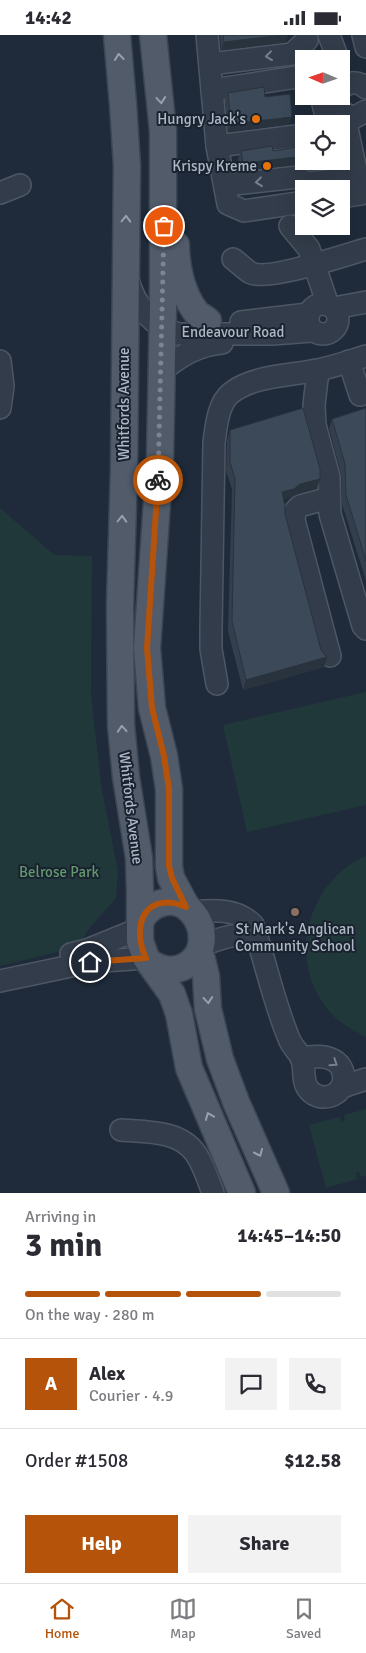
<!DOCTYPE html>
<meta charset="utf-8">
<style>
body{margin:0;font-family:Signika,sans-serif;background:#f2f2f3;color:#2b2b33;height:100vh;display:flex;flex-direction:column;font-size:19px;white-space:nowrap}
*{box-sizing:border-box;margin:0}
p{font-size:16px;color:#7c7c81}
.icon{flex:none;width:28px;height:28px;fill:none;stroke:currentColor;stroke-width:2;stroke-linecap:round;stroke-linejoin:round}
.map{position:relative;height:1158px;overflow:hidden}
.sheet{display:flex;flex-direction:column;background:#fff;flex:1}
.sheet>*{flex:none}
.needle{width:32px;rotate:272deg}
.tools{position:absolute;left:295px;top:15px;display:grid;gap:10px}
.tools a{display:grid;place-items:center;width:55px;height:55px;border-radius:0px;background:#fff;box-shadow:0 5px 20px #0002;font-size:25px}
.pin{position:absolute;display:grid;place-items:center;width:42px;height:42px;color:#fff;margin:-21px;border:2px solid #fff;border-radius:50%;box-shadow:0 1px 5px #0007}
.courier{position:absolute;display:grid;place-items:center;width:50px;height:50px;margin:-25px;border:4px solid #b45309;border-radius:50%;background:#fff;color:#222;box-shadow:0 1px 6px #0007}
.headline em{font-style:normal;font-weight:700}
.headline div{display:flex;flex-direction:column-reverse}
.headline{display:flex;align-items:center;justify-content:space-between;height:85px;padding:0 25px}
h1{font-size:32px;font-weight:700;line-height:38px}
.bar{display:grid;grid-template-columns:repeat(4,1fr);gap:8px 5px;align-content:center;height:60px;padding:0 25px}
.bar i{height:6px;border-radius:4px;background:#e1e1e2}
.bar .active{background:#b45309}
.bar p{grid-column:span 4}
.line{display:flex;align-items:center;gap:12px;padding:0 25px;border-top:1px solid #e1e1e2}
.line div{flex:1}
.round{display:grid;place-items:center;flex:none;width:52px;height:52px;border-radius:0px;background:#f2f2f3}
.primary-button{display:flex;gap:10px;margin-top:auto;padding:10px 25px}
.primary-button a{flex:1;height:58px;border-radius:0px;background:#b45309;color:#fff;font-size:20px;font-weight:700;line-height:58px;text-align:center}
.primary-button a+a{background:#f2f2f3;color:#2b2b33}
.status{display:flex;justify-content:space-between;align-items:center;height:35px;padding:0 25px;background:#fff;direction:ltr}
.status svg{height:14px;fill:currentColor}
.dock{display:flex;justify-content:space-around;align-items:center;height:70px;border-top:1px solid #e1e1e2;background:#fff;font-size:14px;color:#7c7c81}
.dock a{display:grid;justify-items:center;gap:2px}
.dock .active{color:#b45309}
.map>svg:first-child{display:block}
.green{fill:#21383b}
.lines{fill:none;stroke-linecap:round;stroke-linejoin:round}
.minor-casing{stroke:#4d5764;stroke-width:24}
.major-casing{stroke:#3c4653;stroke-width:29}
.minor{stroke:#333c4a;stroke-width:21}
.major{stroke:#515b6a;stroke-width:26}
.wall{fill:#333f4d}
.shaded-wall{fill:#29333e}
.building{fill:#3b4959;stroke:#29333e}
.oneway{stroke:#76808e}
.oneway2{stroke:#96a0af}
.done{stroke:#7b8695;stroke-width:5;stroke-dasharray:0 9}
.route{stroke:#b45309;stroke-width:6}
.food-dot{fill:#e8710a;stroke:#19222e;stroke-width:2}
.education-dot{fill:#8d6e63;stroke:#19222e;stroke-width:2}
.labels{text-anchor:middle;dominant-baseline:central;stroke-width:4;stroke-linejoin:round;paint-order:stroke}
.poi-label{font-size:15px;fill:#adb7c6;stroke:#19222e;text-anchor:end}
.street-label{font-size:15px;fill:#adb7c6;stroke:#19222e}
.park-label{font-size:15px;fill:#63986f;stroke:#19222e}
</style>
<div class="status"><b>14:42</b><svg viewBox="0 0 49 12"><path d="M0 12V9h3v3zM5 12V6h3v6zM10 12V3h3v9zM15 12V0h3v12zM26 1h20v11H26zM47 4h2v5h-2z"/></svg></div>
<div class="map">
<svg width="366" height="1158" viewBox="0 0 366 1158">
<rect width="100%" height="100%" fill="#1f2b3a"/>
<!-- green -->
<g class="green">
<path d="M0,473L54,520L92,521L91,658L101,750L118,836L116,863L88,895L78,912L0,931Z"/>
<path d="M366,657V770L247,797L223,690Z"/>
<path d="M366,821V1002C356,997 346,991 337,984C284,936 303,848 366,821Z"/>
<path d="M366,1074V1141L361,1142L359,1137L356,1138L357,1144L326,1153L309,1090L340,1082L342,1087L345,1086L344,1080Z"/>
</g>
<g class="lines">
<defs>
<g id="minor">
<path d="M207,0L217,111L228,169L244,176L304,167"/>
<path d="M329,0L338,24"/>
<path d="M363,0L366,12"/>
<path d="M210,29L292,19L307,5L306,0"/>
<path d="M341,53C350,46 358,46 366,53"/>
<path d="M212,55L304,41"/>
<path d="M321,61L328,89"/>
<path d="M337,61C336,73 343,81 355,82L366,76"/>
<path d="M217,111L304,100"/>
<path d="M225,150L298,142L306,148L358,143"/>
<path d="M0,158L20,150"/>
<path d="M341,162L361,159L344,79"/>
<path d="M290,191L309,214L328,270"/>
<path d="M233,224C239,228 245,235 251,238C268,246 346,220 366,214"/>
<path d="M128,244C134,270 153,292 179,299H272L312,296"/>
<circle cx="323" cy="284" r="15"/>
<path d="M334,273L366,267"/>
<path d="M241,287L308,279"/>
<path d="M0,326L3,351L0,373"/>
<path d="M349,326L360,360L366,358"/>
<path d="M320,335L317,344L314,370L315,390L329,442L330,479L363,591L366,594"/>
<path d="M162,336C180,321 198,310 222,308"/>
<path d="M329,463L300,471L295,476L294,485L330,621"/>
<path d="M217,649L211,614V595L214,408C216,392 218,368 231,358C254,340 290,341 317,335C334,332 350,326 366,321"/>
<path d="M192,877C213,875 237,873 253,890C266,928 274,969 290,1006C293,1012 298,1017 301,1022C306,1033 301,1046 309,1055C315,1062 325,1064 333,1060C348,1053 347,1030 331,1024C322,1020 311,1022 301,1023"/>
<path d="M202,909C224,905 237,892 257,909"/>
<path d="M71,919L87,915L139,894"/>
<path d="M0,946L90,927L146,923"/>
<path d="M342,1052L366,1044"/>
<path d="M121,1095C146,1097 180,1095 196,1119C204,1131 208,1145 213,1158"/>
</g>
<g id="major">
<path d="M117,0L123,69L127,131L124,434L120,570L121,690L126,742L139,823L140,856V906L146,923L172,959L179,979L189,1033L242,1158"/>
<path d="M153,0L163,96V271L160,423L147,613L152,673L164,721L169,754V831L171,843L186,871"/>
<path d="M176,210C176,232 182,259 196,277C199,281 205,283 208,286"/>
<path d="M140,887C149,867 175,859 191,876C206,892 206,919 187,930C174,938 162,935 150,928"/>
<path d="M200,917L206,941L208,974L220,1024L236,1067L276,1158"/>
</g>
</defs>
<!-- minor casing -->
<use href="#minor" class="minor-casing"/>
<!-- major casing -->
<use href="#major" class="major-casing"/>
<!-- minor -->
<use href="#minor" class="minor"/>
<!-- major -->
<use href="#major" class="major"/>
</g>
<!-- wall -->
<g class="wall">
<path d="M220,0H288L285,7L221,15Z"/>
<path d="M228,58L265,62L289,89L228,97L225,66Z"/>
<path d="M241,116H273L295,130L240,136L238,124Z"/>
<path d="M366,373V546L342,469L341,439L329,393L332,384Z"/>
<path d="M230,395L317,453L297,459L290,463L284,465L285,479L324,632L243,655L228,596L232,454L226,436L227,405Z"/>
</g>
<!-- shaded-wall -->
<g class="shaded-wall">
<path d="M284,0H288L285,7L221,15L224,7Z"/>
<path d="M292,82L289,89L228,97L231,89Z"/>
<path d="M298,122L295,130L240,136L243,128Z"/>
<path d="M320,444L317,453L297,459L290,463L278,467L282,457L300,449Z"/>
<path d="M327,622L324,632L243,655L246,645Z"/>
</g>
<!-- building -->
<g class="building">
<path d="M223,0H284L224,7Z"/>
<path d="M264,52L265,62L290,59L292,82L231,89L228,58Z"/>
<path d="M272,111L273,116L297,112L298,122L243,128L241,116Z"/>
<path d="M303,373L320,434V444L300,449L294,454L282,457L285,471V479L321,615L327,622L246,645L232,586L235,444L230,427V395Z"/>
<path d="M366,373V526L346,460L345,429L332,384Z"/>
</g>
<!-- one-way arrows -->
<defs><path id="oneway-chevron" d="M-2-3.5L2.5 0L-2 3.5" fill="none" stroke-width="1.6" stroke-linecap="round" stroke-linejoin="round" transform="scale(1.25)"/></defs>
<g class="oneway">
<use href="#oneway-chevron" transform="translate(269 21) rotate(173)"/>
<use href="#oneway-chevron" transform="translate(259 147) rotate(174)"/>
<use href="#oneway-chevron" transform="translate(334 1028) rotate(34)"/>
</g>
<g class="oneway2">
<use href="#oneway-chevron" transform="translate(119 22) rotate(-96)"/>
<use href="#oneway-chevron" transform="translate(161 65) rotate(85)"/>
<use href="#oneway-chevron" transform="translate(126 184) rotate(-89)"/>
<use href="#oneway-chevron" transform="translate(122 484) rotate(-88)"/>
<use href="#oneway-chevron" transform="translate(122 694) rotate(-94)"/>
<use href="#oneway-chevron" transform="translate(208 965) rotate(85)"/>
<use href="#oneway-chevron" transform="translate(209 1081) rotate(-112)"/>
<use href="#oneway-chevron" transform="translate(259 1118) rotate(66)"/>
</g>
<g class="lines">
<!-- done -->
<path class="done" d="M158,445L164,191"/>
<!-- route -->
<path class="route" d="M90,927L146,923C130,890 146,855 186,872L172,843L169,831V754L164,721L152,673L147,613L158,445"/>
</g>
<!-- markers -->
<g class="food-dot">
<circle cx="256" cy="84" r="5"/>
<circle cx="267" cy="131" r="5"/>
</g>
<circle class="education-dot" cx="295" cy="877" r="5"/>
<g class="labels">
<!-- poi labels -->
<g class="poi-label">
<text x="246" y="84">Hungry Jack's</text>
<text x="257" y="131">Krispy Kreme</text>
<text x="295" y="894" text-anchor="middle">St Mark's Anglican<tspan x="295" dy="17">Community School</tspan></text>
</g>
<!-- street labels -->
<g class="street-label">
<text x="233" y="297">Endeavour Road</text>
<text transform="translate(124 369) rotate(-90)">Whitfords Avenue</text>
<text transform="translate(131 773) rotate(83)">Whitfords Avenue</text>
</g>
<!-- park labels -->
<g class="park-label">
<text x="59" y="837">Belrose Park</text>
</g>
</g>
</svg>
<div class="tools">
<a><svg class="needle" viewBox="-14 -14 28 28"><path d="M0-13l5 13h-10z" fill="#e53935"/><path d="M0 13l5-13h-10z" fill="#7c7c81"/></svg></a>
<a><svg class="icon" aria-label="locate" viewBox="0 0 24 24"><circle cx="12" cy="12" r="6"/><path d="M12 2v4M12 18v4M2 12h4M18 12h4"/></svg></a>
<a><svg class="icon" aria-label="layers" viewBox="0 0 24 24"><path d="M12 4l9 5-9 5-9-5zM3 14l9 5 9-5"/></svg></a>
</div>
<div class="pin" style="left:164px;top:191px;background:#ea580c"><svg class="icon" aria-label="bag" viewBox="0 0 24 24"><path d="M5 8h14l-1 12H6zM9 8a3 3 0 0 1 6 0"/></svg></div>
<div class="pin" style="left:90px;top:927px;background:#1f2937"><svg class="icon" aria-label="home" viewBox="0 0 24 24"><path d="M3 11l9-7 9 7M6 9v11h12V9"/></svg></div>
<div class="courier" style="left:158px;top:445px"><svg class="icon" aria-label="bike" viewBox="0 0 24 24"><circle cx="6" cy="16" r="4"/><circle cx="18" cy="16" r="4"/><path d="M6 16l4-8h5l3 8M10 8l3 8H6M13 5h3"/></svg></div>
</div>
<section class="sheet">
<div class="headline"><div><h1>3 min</h1><p>Arriving in</p></div><em>14:45–14:50</em></div>
<div class="bar"><i class="active"></i><i class="active"></i><i class="active"></i><i></i><p>On the way · 280 m</p></div>
<div class="line" style="height:90px"><b class="round" style="background:#b45309;color:#fff">A</b><div><b>Alex</b><p>Courier · 4.9</p></div><a class="round"><svg class="icon" aria-label="chat" viewBox="0 0 24 24"><path d="M4 5h16v11H9l-5 4z"/></svg></a><a class="round"><svg class="icon" aria-label="phone" viewBox="0 0 24 24"><path d="M5 4h4l2 5-3 2q2 4 5 5l2-3 5 2v4C11 20 4 13 5 4z"/></svg></a></div>
<div class="line" style="height:65px"><div>Order #1508</div><b>$12.58</b></div>
<div class="primary-button"><a>Help</a><a>Share</a></div>
</section>
<nav class="dock">
<a class="active"><svg class="icon" aria-label="home" viewBox="0 0 24 24"><path d="M3 11l9-7 9 7M6 9v11h12V9"/></svg>Home</a>
<a><svg class="icon" aria-label="map" viewBox="0 0 24 24"><path d="M3 6l6-2 6 2 6-2v14l-6 2-6-2-6 2zM9 4v14M15 6v14"/></svg>Map</a>
<a><svg class="icon" aria-label="saved" viewBox="0 0 24 24"><path d="M7 4h10v16l-5-4-5 4z"/></svg>Saved</a>
</nav>
